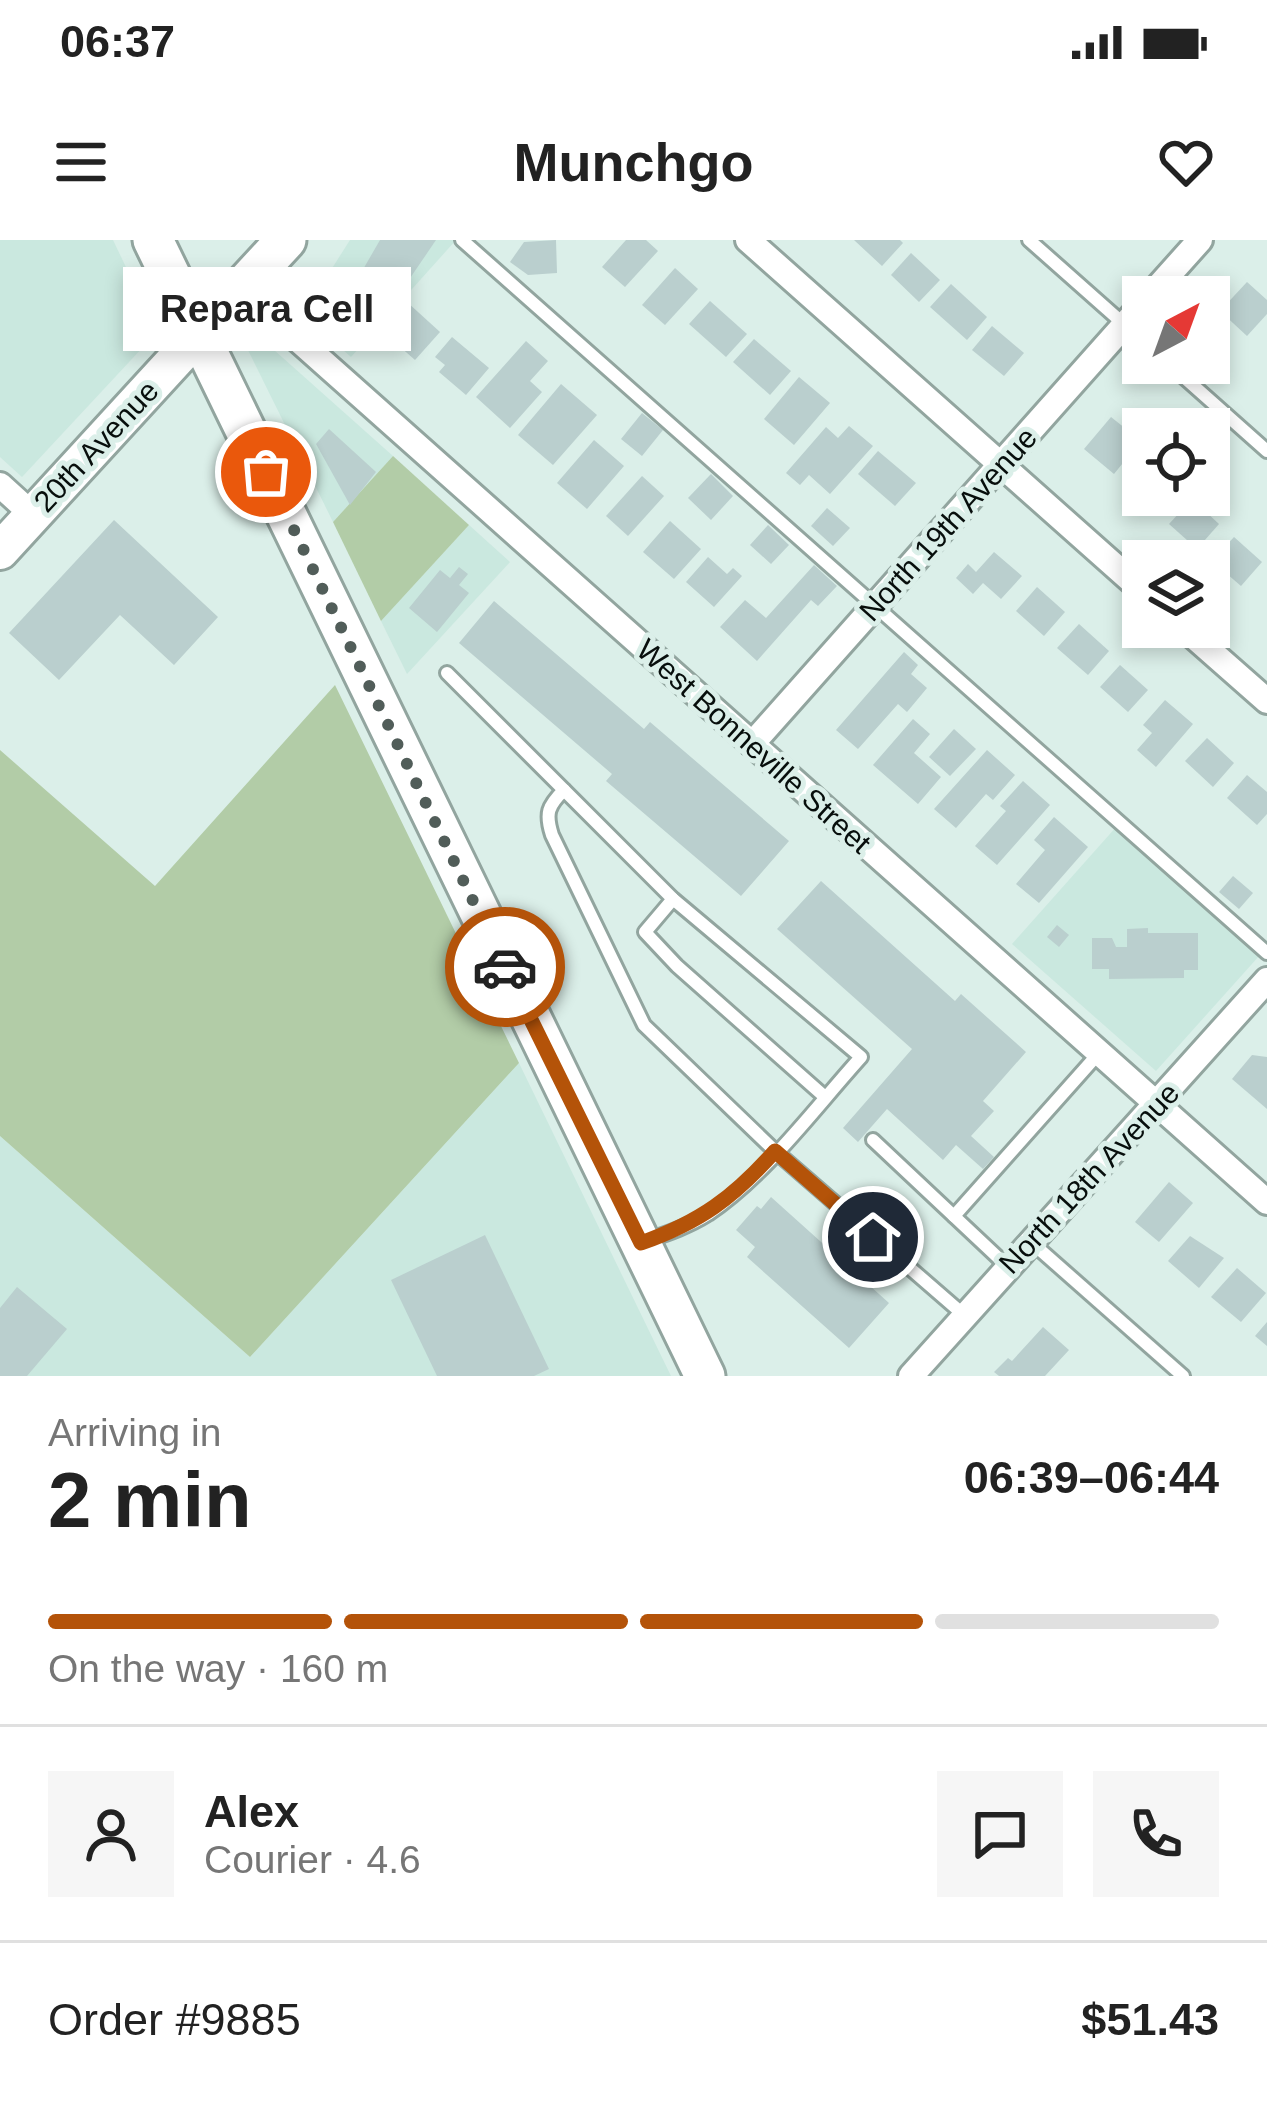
<!DOCTYPE html>
<meta charset="utf-8">
<style>
body{margin:0;font-family:Arial,sans-serif;background:#f6f6f6;color:#222;height:100vh;display:flex;flex-direction:column;font-size:45px;white-space:nowrap}
*{box-sizing:border-box;margin:0}
p{font-size:39px;color:#767676}
.icon{flex:none;width:66px;height:66px;fill:none;stroke:currentColor;stroke-width:2;stroke-linecap:round;stroke-linejoin:round}
.map{position:relative;height:1136px;overflow:hidden}
.drawer{display:flex;flex-direction:column;background:#fff;flex:1}
.drawer>*{flex:none}
.needle{width:78px;rotate:41deg}
.controls{position:absolute;left:1122px;top:36px;display:grid;gap:24px}
.controls a{display:grid;place-items:center;width:108px;height:108px;border-radius:0px;background:#fff;box-shadow:0 6px 18px #0003;font-size:60px}
.pin{position:absolute;display:grid;place-items:center;width:102px;height:102px;color:#fff;margin:-51px;border:6px solid #fff;border-radius:50%;box-shadow:0 3px 12px #0007}
.courier{position:absolute;display:grid;place-items:center;width:120px;height:120px;margin:-60px;border:9px solid #b45309;border-radius:50%;background:#fff;color:#222;box-shadow:0 3px 15px #0007}
.bubble{position:absolute;height:84px;border-radius:0px;background:#fff;box-shadow:0 6px 18px #0003;font-size:39px;font-weight:700;line-height:84px;text-align:center}
.head em{font-style:normal;font-weight:700}
.head div{display:flex;flex-direction:column-reverse}
.head{display:flex;align-items:center;justify-content:space-between;height:204px;padding:0 48px}
h1{font-size:78px;font-weight:700;line-height:90px}
.bar{display:grid;grid-template-columns:repeat(4,1fr);gap:18px 12px;align-content:center;height:144px;padding:0 48px}
.bar i{height:15px;border-radius:9px;background:#e0e0e0}
.bar .active{background:#b45309}
.bar p{grid-column:span 4}
.line{display:flex;align-items:center;gap:30px;padding:0 48px;border-top:3px solid #e0e0e0}
.line div{flex:1}
.round{display:grid;place-items:center;flex:none;width:126px;height:126px;border-radius:0px;background:#f6f6f6}
.status{display:flex;justify-content:space-between;align-items:center;height:84px;padding:0 60px;background:#fff;direction:ltr}
.status svg{height:33px;fill:currentColor}
header{display:flex;justify-content:space-between;align-items:center;height:156px;padding:0 48px;background:#fff;font-size:54px;font-weight:700}
.map>svg:first-child{display:block}
.built{fill:#cae8df}
.green{fill:#b2cca7}
.building{fill:#bacfce}
.lines{fill:none;stroke-linecap:round;stroke-linejoin:round}
.service-casing{stroke:#92a59f;stroke-width:18}
.minor-casing{stroke:#92a59f;stroke-width:30}
.secondary-casing{stroke:#92a59f;stroke-width:42}
.primary-casing{stroke:#92a59f;stroke-width:45}
.service{stroke:#fff;stroke-width:12}
.minor{stroke:#fff;stroke-width:24}
.secondary{stroke:#fff;stroke-width:36}
.primary{stroke:#fff;stroke-width:39}
.done{stroke:#515d59;stroke-width:12;stroke-dasharray:0 21.6}
.route{stroke:#b45309;stroke-width:15}
.labels{text-anchor:middle;dominant-baseline:central;stroke-width:10;stroke-linejoin:round;paint-order:stroke}
.street-label{font-size:30px;fill:#070e0c;stroke:#dbefe9}
</style>
<div class="status"><b>06:37</b><svg viewBox="0 0 49 12"><path d="M0 12V9h3v3zM5 12V6h3v6zM10 12V3h3v9zM15 12V0h3v12zM26 1h20v11H26zM47 4h2v5h-2z"/></svg></div>
<header><svg class="icon" aria-label="menu" viewBox="0 0 24 24"><path d="M4 6h16M4 12h16M4 18h16"/></svg>Munchgo<svg class="icon" aria-label="heart" viewBox="0 0 24 24"><path d="M12 20l-8-8c-3-5 5-10 8-4 3-6 11-1 8 4z"/></svg></header>
<div class="map">
<svg width="1267" height="1136" viewBox="0 0 1267 1136">
<rect width="100%" height="100%" fill="#dbefe9"/>
<!-- built -->
<g class="built">
<path d="M0,0H113L157,92L22,237L0,217Z"/>
<path d="M350,0H456L351,117L303,74Z"/>
<path d="M255,93L393,216L333,282L246,106Z"/>
<path d="M469,285L510,322L407,434L381,381Z"/>
<path d="M1117,586L1260,715L1156,831L1012,704Z"/>
<path d="M519,823L671,1136H0V896L250,1117Z"/>
</g>
<!-- green -->
<g class="green">
<path d="M393,216L469,285L381,381L333,282Z"/>
<path d="M335,445L519,823L250,1117L0,896V510L155,646Z"/>
</g>
<!-- building -->
<g class="building">
<path d="M380,0H436L387,72L350,52Z"/>
<path d="M556,0L557,33L528,35L510,22L524,2Z"/>
<path d="M626,0H646L658,11L625,47L602,27Z"/>
<path d="M854,0H900L903,3L882,26Z"/>
<path d="M911,13L940,40L919,62L891,35Z"/>
<path d="M675,28L698,49L665,85L642,65Z"/>
<path d="M1247,42L1267,60V74L1247,96L1220,71Z"/>
<path d="M951,44L987,77L967,100L930,67Z"/>
<path d="M710,61L747,94L726,117L689,84Z"/>
<path d="M407,62L440,92L415,120L382,91Z"/>
<path d="M992,86L1024,113L1004,136L972,110Z"/>
<path d="M452,97L489,128L466,155L439,132L445,125L435,117Z"/>
<path d="M754,99L791,131L770,155L733,122Z"/>
<path d="M526,101L548,121L530,141L542,152L510,188L476,157Z"/>
<path d="M799,137L830,163L794,205L764,179Z"/>
<path d="M561,144L597,175L553,225L518,195Z"/>
<path d="M642,173L663,190L642,216L621,199Z"/>
<path d="M1111,177L1131,193L1125,200L1135,208L1114,234L1084,209Z"/>
<path d="M849,186L873,206L830,254L809,235L800,245L786,233L826,187L838,198Z"/>
<path d="M329,189L376,232L350,265L316,204Z"/>
<path d="M594,200L624,226L587,269L557,243Z"/>
<path d="M878,211L916,243L895,266L858,234Z"/>
<path d="M1143,229V255H1169L1156,270L1129,245Z"/>
<path d="M711,234L733,256L711,280L688,258Z"/>
<path d="M642,236L664,256L628,296L606,276Z"/>
<path d="M1192,259L1219,284L1197,309L1169,284Z"/>
<path d="M827,268L850,288L833,306L811,286Z"/>
<path d="M114,280L218,377L174,425L120,375L59,440L9,393Z"/>
<path d="M670,281L701,309L674,339L643,312Z"/>
<path d="M768,285L789,305L771,324L750,305Z"/>
<path d="M1234,297L1262,322L1241,346L1212,321Z"/>
<path d="M994,312L1022,336L1001,359L983,343L973,354L956,338L968,324L976,332Z"/>
<path d="M708,317L727,334L733,328L742,336L714,367L686,342Z"/>
<path d="M814,325L837,346L818,366L811,360L757,421L720,387L745,360L766,378Z"/>
<path d="M459,327L468,334L459,345L469,353L437,392L409,368L440,330L450,338Z"/>
<path d="M1037,347L1065,372L1044,396L1016,371Z"/>
<path d="M494,361L644,489L650,482L789,601L741,656L606,541L612,534L459,403Z"/>
<path d="M1079,384L1109,411L1088,435L1057,408Z"/>
<path d="M904,412L918,425L911,434L927,448L907,472L898,464L858,509L836,490Z"/>
<path d="M1120,425L1148,450L1128,472L1100,447Z"/>
<path d="M1165,460L1193,484L1156,527L1137,510L1152,493L1143,485Z"/>
<path d="M913,479L930,494L914,513L941,537L918,564L873,525Z"/>
<path d="M954,489L976,509L950,536L929,517Z"/>
<path d="M1207,498L1234,523L1213,547L1185,521Z"/>
<path d="M987,510L1015,535L993,560L986,554L956,588L934,569Z"/>
<path d="M1247,535L1267,552V574L1257,585L1227,558Z"/>
<path d="M1023,541L1050,565L997,625L975,606L1006,571L1000,566Z"/>
<path d="M1054,577L1088,607L1039,663L1016,644L1045,610L1034,600Z"/>
<path d="M1233,636L1253,653L1239,669L1219,652Z"/>
<path d="M821,641L955,761L961,754L1026,812L983,861L994,871L971,896L994,917L983,929L956,905L943,920L887,869L858,902L843,888L912,809L777,689Z"/>
<path d="M1057,685L1069,695L1059,707L1047,697Z"/>
<path d="M1148,688V693H1198V730H1184V738L1109,739V729H1092V698H1112L1116,707H1127V689Z"/>
<path d="M1252,815L1267,817V869L1232,839Z"/>
<path d="M1169,942L1193,963L1159,1002L1135,982Z"/>
<path d="M771,957L889,1063L849,1108L747,1017L755,1007L736,990L757,966L761,969Z"/>
<path d="M485,995L549,1129L534,1136H437L391,1040Z"/>
<path d="M1190,996L1224,1018L1199,1048L1168,1021Z"/>
<path d="M1237,1028L1266,1053L1241,1082L1211,1057Z"/>
<path d="M17,1047L67,1089L27,1136H0V1068Z"/>
<path d="M1267,1082V1106L1255,1096Z"/>
<path d="M1043,1087L1069,1110L1045,1136H999L994,1132L1008,1118L1012,1121Z"/>
</g>
<g class="lines">
<defs>
<g id="service">
<path d="M462,0L1267,713"/>
<path d="M1029,0L1143,101"/>
<path d="M1168,123L1267,211"/>
<path d="M447,433L673,659L861,817C814,869 767,934 708,974C689,986 669,993 648,1000"/>
<path d="M564,550C548,566 545,573 552,595L644,785L775,911L964,1075"/>
<path d="M673,659L645,692L677,726L825,857"/>
<path d="M873,900L1007,1026"/>
<path d="M954,976L1099,813"/>
<path d="M1030,1001L1183,1136"/>
</g>
<g id="minor">
<path d="M748,0L1143,351"/>
<path d="M241,49L1267,962"/>
<path d="M1149,57L1200,0"/>
<path d="M0,245L33,275"/>
<path d="M1183,387L1267,461"/>
<path d="M752,504L1143,64"/>
<path d="M911,1136L1267,740"/>
</g>
<path id="secondary" d="M0,311L200,93"/>
<g id="primary">
<path d="M153,0L705,1136"/>
<path d="M200,93L286,0"/>
</g>
</defs>
<!-- service casing -->
<use href="#service" class="service-casing"/>
<!-- minor casing -->
<use href="#minor" class="minor-casing"/>
<!-- secondary casing -->
<use href="#secondary" class="secondary-casing"/>
<!-- primary casing -->
<use href="#primary" class="primary-casing"/>
<!-- service -->
<use href="#service" class="service"/>
<!-- minor -->
<use href="#minor" class="minor"/>
<!-- secondary -->
<use href="#secondary" class="secondary"/>
<!-- primary -->
<use href="#primary" class="primary"/>
</g>
<g class="lines">
<!-- done -->
<path class="done" d="M266,232L505,727"/>
<!-- route -->
<path class="route" d="M505,727L641,1003C700,982 733,958 775,911L873,997"/>
</g>
<g class="labels">
<!-- street labels -->
<g class="street-label">
<text transform="translate(96 206) rotate(-47)">20th Avenue</text>
<text transform="translate(948 284) rotate(-48)">North 19th Avenue</text>
<text transform="translate(754 506) rotate(42)">West Bonneville Street</text>
<text transform="translate(1089 938) rotate(-47)">North 18th Avenue</text>
</g>
</g>
</svg>
<div class="controls">
<a><svg class="needle" viewBox="-14 -14 28 28"><path d="M0-13l5 13h-10z" fill="#e53935"/><path d="M0 13l5-13h-10z" fill="#767676"/></svg></a>
<a><svg class="icon" aria-label="locate" viewBox="0 0 24 24"><circle cx="12" cy="12" r="6"/><path d="M12 2v4M12 18v4M2 12h4M18 12h4"/></svg></a>
<a><svg class="icon" aria-label="layers" viewBox="0 0 24 24"><path d="M12 4l9 5-9 5-9-5zM3 14l9 5 9-5"/></svg></a>
</div>
<div class="pin" style="left:266px;top:232px;background:#ea580c"><svg class="icon" aria-label="bag" viewBox="0 0 24 24"><path d="M5 8h14l-1 12H6zM9 8a3 3 0 0 1 6 0"/></svg></div>
<div class="pin" style="left:873px;top:997px;background:#1f2937"><svg class="icon" aria-label="home" viewBox="0 0 24 24"><path d="M3 11l9-7 9 7M6 9v11h12V9"/></svg></div>
<div class="courier" style="left:505px;top:727px"><svg class="icon" aria-label="car" viewBox="0 0 24 24"><path d="M5 17H2v-5l4-1 3-4h7l3 4 3 1v5h-3M9 17h6M6 11h13"/><circle cx="7" cy="17" r="2"/><circle cx="17" cy="17" r="2"/></svg></div>
<div class="bubble" style="left:123px;top:27px;width:288px">Repara Cell</div>
</div>
<section class="drawer">
<div class="head"><div><h1>2 min</h1><p>Arriving in</p></div><em>06:39–06:44</em></div>
<div class="bar"><i class="active"></i><i class="active"></i><i class="active"></i><i></i><p>On the way · 160 m</p></div>
<div class="line" style="height:216px"><a class="round"><svg class="icon" aria-label="person" viewBox="0 0 24 24"><circle cx="12" cy="8" r="4"/><path d="M4 21q1-7 8-7t8 7"/></svg></a><div><b>Alex</b><p>Courier · 4.6</p></div><a class="round"><svg class="icon" aria-label="chat" viewBox="0 0 24 24"><path d="M4 5h16v11H9l-5 4z"/></svg></a><a class="round"><svg class="icon" aria-label="phone" viewBox="0 0 24 24"><path d="M5 4h4l2 5-3 2q2 4 5 5l2-3 5 2v4C11 20 4 13 5 4z"/></svg></a></div>
<div class="line" style="height:156px"><div>Order #9885</div><b>$51.43</b></div>
</section>
